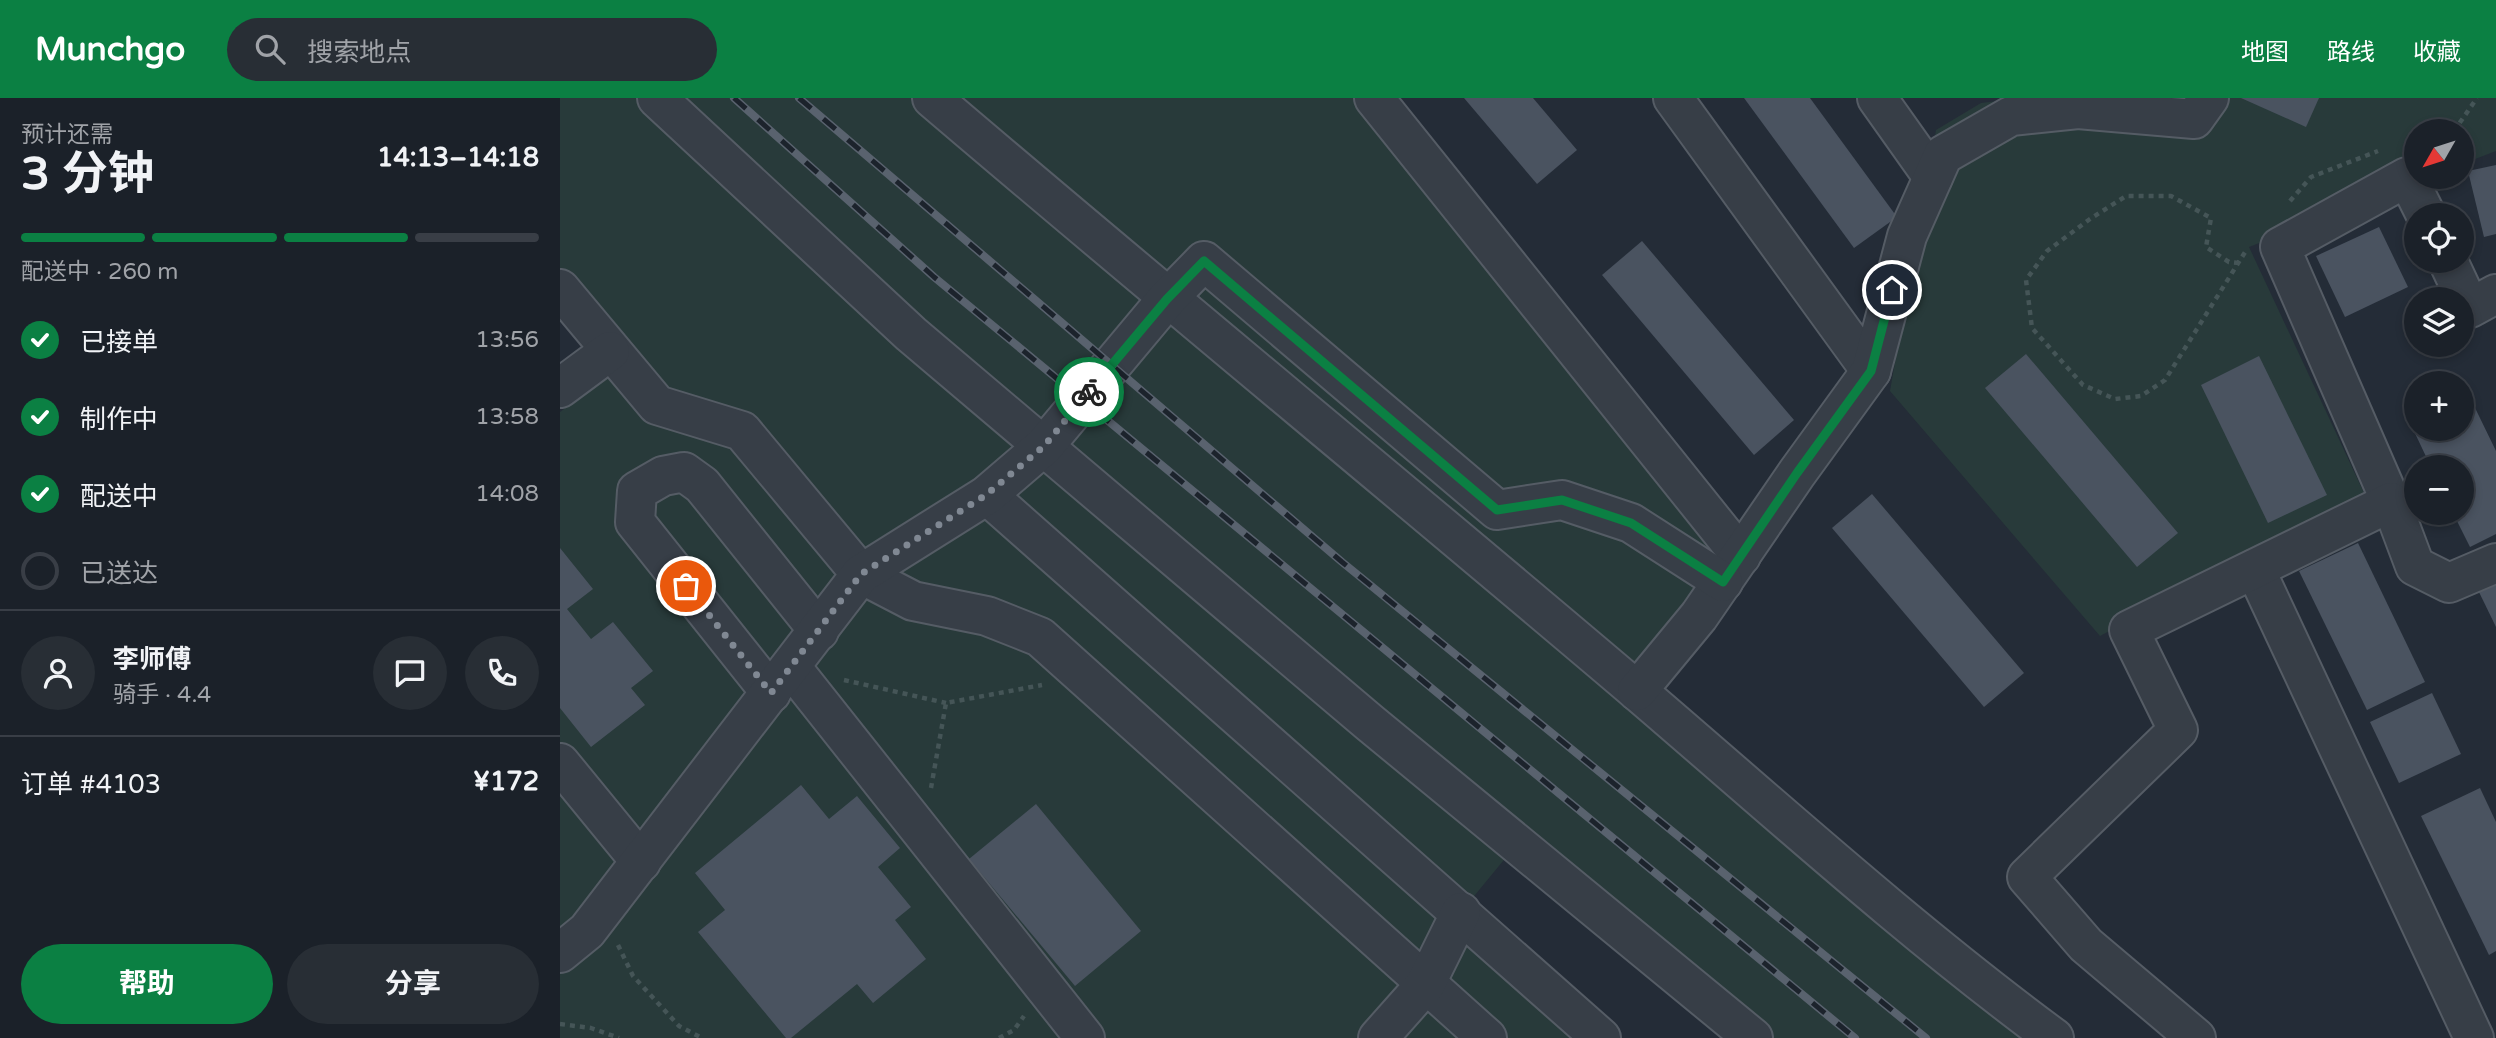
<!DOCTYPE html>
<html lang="zh">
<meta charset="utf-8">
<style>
body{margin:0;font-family:"Varela Round","Noto Sans SC",sans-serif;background:#282e35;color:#f1f3f6;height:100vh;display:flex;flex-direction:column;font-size:26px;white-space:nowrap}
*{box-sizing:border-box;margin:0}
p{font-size:23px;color:#a0a3a8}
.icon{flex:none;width:38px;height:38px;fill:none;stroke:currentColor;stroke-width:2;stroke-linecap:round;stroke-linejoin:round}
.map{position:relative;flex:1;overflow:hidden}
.sheet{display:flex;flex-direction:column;background:#1b2129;width:560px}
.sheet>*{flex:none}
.needle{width:46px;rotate:231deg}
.buttons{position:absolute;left:1844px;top:21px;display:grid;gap:14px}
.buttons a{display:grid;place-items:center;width:70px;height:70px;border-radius:50%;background:#1b2129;box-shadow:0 4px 10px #0003,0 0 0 2px #393e46;font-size:35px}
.pin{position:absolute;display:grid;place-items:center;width:60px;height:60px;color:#fff;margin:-30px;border:4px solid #fff;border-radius:50%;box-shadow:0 2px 7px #0007}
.courier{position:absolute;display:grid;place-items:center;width:70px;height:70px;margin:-35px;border:5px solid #0b8043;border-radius:50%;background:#fff;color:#222;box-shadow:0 2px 9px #0007}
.headline em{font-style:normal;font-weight:700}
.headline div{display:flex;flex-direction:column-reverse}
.headline{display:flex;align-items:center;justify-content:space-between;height:119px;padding:0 21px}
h1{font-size:46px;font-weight:700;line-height:52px}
.bar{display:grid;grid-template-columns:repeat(4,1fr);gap:10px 7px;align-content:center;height:84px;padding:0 21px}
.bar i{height:9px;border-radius:5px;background:#393e46}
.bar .current{background:#0b8043}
.bar p{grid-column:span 4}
.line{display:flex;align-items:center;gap:18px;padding:0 21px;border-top:2px solid #393e46}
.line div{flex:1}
.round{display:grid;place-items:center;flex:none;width:74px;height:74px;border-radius:37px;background:#282e35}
ol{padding:0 21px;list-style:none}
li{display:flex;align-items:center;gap:21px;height:77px}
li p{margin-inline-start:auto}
li .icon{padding:7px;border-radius:50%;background:#0b8043;color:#fff;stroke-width:4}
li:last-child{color:#a0a3a8}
li i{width:38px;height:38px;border:4px solid #393e46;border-radius:50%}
.action{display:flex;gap:14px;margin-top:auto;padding:14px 21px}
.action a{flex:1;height:80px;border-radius:42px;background:#0b8043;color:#fff;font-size:28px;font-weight:700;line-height:80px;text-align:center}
.action a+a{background:#282e35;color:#f1f3f6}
header{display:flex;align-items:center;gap:42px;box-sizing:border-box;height:98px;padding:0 35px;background:#0b8043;color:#fff}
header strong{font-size:33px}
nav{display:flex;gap:38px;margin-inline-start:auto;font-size:24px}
.search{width:490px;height:63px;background:#282e35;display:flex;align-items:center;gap:18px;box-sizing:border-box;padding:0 24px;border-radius:38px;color:#a0a3a8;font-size:26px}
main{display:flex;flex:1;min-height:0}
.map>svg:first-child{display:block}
.green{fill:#283a3a}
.building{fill:#4a5360}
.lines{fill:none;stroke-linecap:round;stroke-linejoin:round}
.minor-casing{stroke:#555c65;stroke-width:42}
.path{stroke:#455557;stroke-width:4.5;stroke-dasharray:5 5;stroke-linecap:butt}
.minor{stroke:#373e47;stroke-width:38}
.rail-casing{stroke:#59626e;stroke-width:8}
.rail{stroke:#1c232c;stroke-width:5;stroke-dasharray:16;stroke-linecap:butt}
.done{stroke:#808893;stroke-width:7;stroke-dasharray:0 12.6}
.route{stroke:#0b8043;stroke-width:9}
</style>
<header>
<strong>Munchgo</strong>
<div class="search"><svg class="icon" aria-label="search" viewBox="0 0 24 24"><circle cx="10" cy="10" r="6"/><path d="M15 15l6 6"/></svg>搜索地点</div>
<nav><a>地图</a><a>路线</a><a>收藏</a></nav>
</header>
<main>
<section class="sheet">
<div class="headline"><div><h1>3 分钟</h1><p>预计还需</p></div><em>14:13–14:18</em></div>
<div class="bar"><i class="current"></i><i class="current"></i><i class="current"></i><i></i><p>配送中 · 260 m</p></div>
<ol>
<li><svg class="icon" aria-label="check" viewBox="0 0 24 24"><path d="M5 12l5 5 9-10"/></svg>已接单<p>13:56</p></li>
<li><svg class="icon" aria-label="check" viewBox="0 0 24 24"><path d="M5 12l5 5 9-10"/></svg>制作中<p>13:58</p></li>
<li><svg class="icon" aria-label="check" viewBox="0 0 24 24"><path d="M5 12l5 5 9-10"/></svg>配送中<p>14:08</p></li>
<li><i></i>已送达</li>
</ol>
<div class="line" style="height:126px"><a class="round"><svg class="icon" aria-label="person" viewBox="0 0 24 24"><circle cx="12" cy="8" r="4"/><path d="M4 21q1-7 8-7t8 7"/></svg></a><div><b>李师傅</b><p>骑手 · 4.4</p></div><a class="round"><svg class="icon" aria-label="chat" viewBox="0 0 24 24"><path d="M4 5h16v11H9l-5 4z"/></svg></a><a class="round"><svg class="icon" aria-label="phone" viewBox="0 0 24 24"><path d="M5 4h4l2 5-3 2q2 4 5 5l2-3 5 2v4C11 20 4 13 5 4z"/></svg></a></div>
<div class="line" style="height:91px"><div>订单 #4103</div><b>¥172</b></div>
<div class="action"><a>帮助</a><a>分享</a></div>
</section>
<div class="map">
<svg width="1936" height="940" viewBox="0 0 1936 940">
<rect width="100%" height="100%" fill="#242c37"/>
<!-- green -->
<g class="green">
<path d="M0,0H814L1181,458L1078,593L1494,940H1193L957,746L901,814L1014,940H0V314L62,268L0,191Z"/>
<path d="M1463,0H1936V53L1902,66V33H1857V79H1869L1689,149L1805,397L1540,538L1330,293L1376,32L1421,5Z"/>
</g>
<!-- building -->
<g class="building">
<path d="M904,0H973L1017,52L977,86Z"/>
<path d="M1184,0H1250L1337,119L1294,150Z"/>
<path d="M1681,0H1759L1746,29Z"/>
<path d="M1936,67V136L1924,139L1908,73Z"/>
<path d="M1819,129L1848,189L1785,219L1756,158Z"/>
<path d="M1082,143L1234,322L1194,357L1042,177Z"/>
<path d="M1466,256L1618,435L1577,469L1425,290Z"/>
<path d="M1699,258L1767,397L1708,425L1641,287Z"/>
<path d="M1901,281L1936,353V436L1910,449L1893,415H1902V369H1871L1843,310L1857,303V331H1902V285H1893Z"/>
<path d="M1312,396L1464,575L1424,609L1272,430Z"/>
<path d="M1798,445L1865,584L1807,612L1739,473Z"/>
<path d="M0,450L33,491L7,511L31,541L53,524L93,573L71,590L85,607L31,649L0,610Z"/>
<path d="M1936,483V529L1918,492Z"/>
<path d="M1872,595L1901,656L1839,685L1810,624Z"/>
<path d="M241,687L269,721L297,698L340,750L318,769L351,809L335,822L366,861L313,905L297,886L231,940H226L138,834L165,812L135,775Z"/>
<path d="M1920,690L1936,724V853L1929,857L1861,718Z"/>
<path d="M476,706L581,833L515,888L409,761Z"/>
</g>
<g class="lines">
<defs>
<g id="minor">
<path d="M97,0L351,236L810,625L1193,940"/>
<path d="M372,0C605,199 842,393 1076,592C1214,710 1348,832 1494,940"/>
<path d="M814,0L1181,458"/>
<path d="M1113,0L1311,273"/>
<path d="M1317,0L1373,79"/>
<path d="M1888,163L1910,210L1936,196"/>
<path d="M0,191L97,307L182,333L301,476L353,503L427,518L480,539L927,940"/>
<path d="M0,290L50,253"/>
<path d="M427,397L1041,940"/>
<path d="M1831,404L1720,149L1847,79L1866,117"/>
<path d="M1695,471L1914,940"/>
<path d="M231,569L525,940"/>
<path d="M1077,593L1139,518L1237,375L1311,273L1347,138L1383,57L1451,18L1518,11L1634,21L1649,0"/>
<path d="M211,595L75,424L77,393L103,378L124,374L142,387L259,533"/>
<path d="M0,665L81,764"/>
<path d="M0,855L27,833L301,476L427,397L484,348L607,201L644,163L937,412L1002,402L1071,425L1163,484"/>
<path d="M818,940L865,887L901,814"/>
<path d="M1636,940L1526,847L1467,779L1618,632L1569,532L1831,404L1855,468L1889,485L1936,465"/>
</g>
</defs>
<!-- minor casing -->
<use href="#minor" class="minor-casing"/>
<!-- path -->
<g class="path">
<path d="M1894,33L1917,0"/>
<path d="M1730,103L1751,79L1818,53"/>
<path d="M1679,165L1669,164L1646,149L1651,120L1611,98H1566L1530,121L1487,153L1466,182L1472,230L1523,287L1555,301L1581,298L1605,282L1687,151"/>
<path d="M284,582L386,605"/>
<path d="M371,690L386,605L482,587"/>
<path d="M58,847L73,878L119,928L142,940"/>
<path d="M0,926L31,930L59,940"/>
<path d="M439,940L454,932L464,918"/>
</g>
<!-- minor -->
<use href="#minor" class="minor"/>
<defs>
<g id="rail">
<path d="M174,0L374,179L1295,940"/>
<path d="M239,0L782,464L1366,940"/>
</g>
</defs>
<!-- rail casing -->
<use href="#rail" class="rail-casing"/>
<!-- rail -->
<use href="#rail" class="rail"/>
</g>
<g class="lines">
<!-- done -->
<path class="done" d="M126,488L211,595L301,476L426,397L484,348L529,294"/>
<!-- route -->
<path class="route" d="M529,294L607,201L644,163L937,412L1002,402L1071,425L1163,484L1237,375L1311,273L1332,192"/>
</g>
</svg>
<div class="buttons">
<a><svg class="needle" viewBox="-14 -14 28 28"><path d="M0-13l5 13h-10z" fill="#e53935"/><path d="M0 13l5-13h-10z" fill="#a0a3a8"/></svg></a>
<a><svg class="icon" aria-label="locate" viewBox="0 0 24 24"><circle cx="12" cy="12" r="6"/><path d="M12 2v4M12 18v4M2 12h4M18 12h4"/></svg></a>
<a><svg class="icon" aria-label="layers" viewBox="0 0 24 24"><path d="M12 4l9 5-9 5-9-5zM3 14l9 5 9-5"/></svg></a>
<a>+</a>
<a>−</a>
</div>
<div class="pin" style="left:126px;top:488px;background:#ea580c"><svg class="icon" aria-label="bag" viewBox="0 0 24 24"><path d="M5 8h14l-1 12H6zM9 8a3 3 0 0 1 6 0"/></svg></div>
<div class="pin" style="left:1332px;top:192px;background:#1f2937"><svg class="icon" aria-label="home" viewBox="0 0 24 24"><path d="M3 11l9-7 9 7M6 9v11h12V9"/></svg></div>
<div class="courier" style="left:529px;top:294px"><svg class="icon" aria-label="bike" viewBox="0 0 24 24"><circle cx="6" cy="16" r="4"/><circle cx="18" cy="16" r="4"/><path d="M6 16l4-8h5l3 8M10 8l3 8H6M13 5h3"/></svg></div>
</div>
</main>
